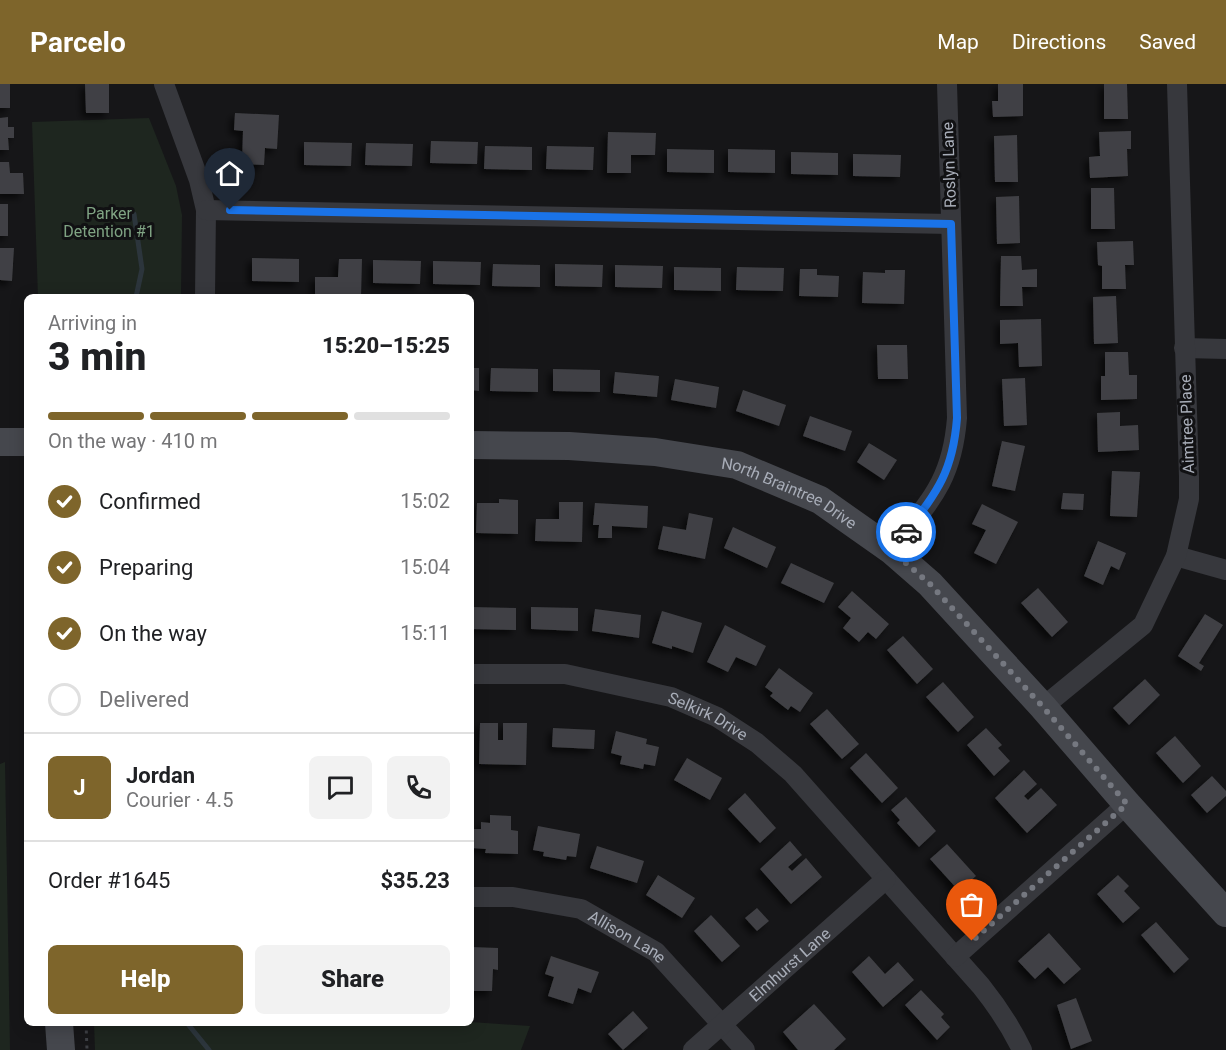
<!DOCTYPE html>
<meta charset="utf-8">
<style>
body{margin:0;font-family:Roboto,sans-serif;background:#f2f2f2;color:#202124;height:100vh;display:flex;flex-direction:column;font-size:22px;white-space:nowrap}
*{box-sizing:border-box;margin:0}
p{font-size:20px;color:#757577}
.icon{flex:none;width:33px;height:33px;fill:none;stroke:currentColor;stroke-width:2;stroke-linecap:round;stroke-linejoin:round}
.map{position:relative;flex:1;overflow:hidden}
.details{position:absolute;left:24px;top:210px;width:450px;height:732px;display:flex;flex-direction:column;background:#fff;border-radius:9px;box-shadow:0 3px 15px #0003}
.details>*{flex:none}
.pin{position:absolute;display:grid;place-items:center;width:51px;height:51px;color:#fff;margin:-62px -26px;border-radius:50% 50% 50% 0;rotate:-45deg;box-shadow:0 0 6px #0007}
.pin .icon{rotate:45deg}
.courier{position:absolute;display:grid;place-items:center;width:60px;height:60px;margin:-30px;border:4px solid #1a73e8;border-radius:50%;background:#fff;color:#222;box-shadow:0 2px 8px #0007}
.head em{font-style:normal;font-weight:800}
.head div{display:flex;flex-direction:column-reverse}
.head{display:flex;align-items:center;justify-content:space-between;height:102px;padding:0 24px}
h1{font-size:39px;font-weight:800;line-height:45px}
.bar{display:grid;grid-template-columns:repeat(4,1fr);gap:9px 6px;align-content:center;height:72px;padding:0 24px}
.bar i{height:8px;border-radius:4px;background:#e0e0e0}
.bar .active{background:#7e652b}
.bar p{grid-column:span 4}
.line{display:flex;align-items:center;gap:15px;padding:0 24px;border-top:2px solid #e0e0e0}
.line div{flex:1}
.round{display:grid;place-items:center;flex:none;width:63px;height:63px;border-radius:9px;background:#f2f2f2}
ol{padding:0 24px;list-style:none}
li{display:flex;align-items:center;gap:18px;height:66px}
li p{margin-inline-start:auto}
li .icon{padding:6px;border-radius:50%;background:#7e652b;color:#fff;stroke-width:4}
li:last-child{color:#757577}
li i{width:33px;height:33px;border:3px solid #e0e0e0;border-radius:50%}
.primary-button{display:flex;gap:12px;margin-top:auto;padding:12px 24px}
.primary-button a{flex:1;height:69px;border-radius:9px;background:#7e652b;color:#fff;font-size:24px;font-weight:800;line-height:69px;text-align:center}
.primary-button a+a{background:#f2f2f2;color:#202124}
header{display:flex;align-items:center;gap:36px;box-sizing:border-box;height:84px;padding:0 30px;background:#7e652b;color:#fff}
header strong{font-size:28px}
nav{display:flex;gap:33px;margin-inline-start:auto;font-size:21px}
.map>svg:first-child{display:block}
.green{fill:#1e261f}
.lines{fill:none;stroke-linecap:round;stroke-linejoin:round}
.stream{stroke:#2c353c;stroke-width:5}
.building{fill:#404145;filter:url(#shadow)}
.path{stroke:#3d3f44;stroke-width:3;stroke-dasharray:3 4.5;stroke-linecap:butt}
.street{stroke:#37383d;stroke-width:20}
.secondary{stroke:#45474d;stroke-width:28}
.done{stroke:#757880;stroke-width:6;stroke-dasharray:0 10.8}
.route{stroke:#1a73e8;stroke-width:8}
.labels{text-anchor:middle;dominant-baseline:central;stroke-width:6;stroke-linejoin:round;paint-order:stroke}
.street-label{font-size:16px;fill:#a8adb8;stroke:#111113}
.park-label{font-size:16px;fill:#7fa383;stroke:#111113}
</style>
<header>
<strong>Parcelo</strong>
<nav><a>Map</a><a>Directions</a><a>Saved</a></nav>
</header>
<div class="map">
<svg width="1226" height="966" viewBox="0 0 1226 966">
<defs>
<filter id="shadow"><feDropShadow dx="-4.5" dy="4.5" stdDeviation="3" flood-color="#0009"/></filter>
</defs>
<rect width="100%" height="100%" fill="#161618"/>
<!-- green -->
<g class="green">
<path d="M149,34L176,102L182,131L181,213H38L32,38Z"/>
<path d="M5,678L10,966H0V680Z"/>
<path d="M471,938L530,942L521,966H95L94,939Z"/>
</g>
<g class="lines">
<!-- stream -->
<g class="stream">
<path d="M134,130L142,185L136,213"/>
<path d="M187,939L209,966"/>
</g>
</g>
<!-- building -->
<g class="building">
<rect x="0" y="0" width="10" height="24"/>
<path d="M85,0H109V29H86Z"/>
<path d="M998,0H1023V32L993,33L992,17H998Z"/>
<path d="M1104,0H1127L1128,35H1104Z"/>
<path d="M235,29L279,31L277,65L265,64L264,81L242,80L243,47L234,46Z"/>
<path d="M8,33V43H14V54H8L9,66H0V34Z"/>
<path d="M1131,47V65H1127L1128,92L1090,94L1089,73L1100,72L1099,48Z"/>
<path d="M608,48L656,49L655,71H631V89H607Z"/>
<path d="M1017,51L1018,98H995L994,52Z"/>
<path d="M431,57L478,58L477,80L430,79Z"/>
<path d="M304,58L352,59L351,82L304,81Z"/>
<path d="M366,59L413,60L412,82L365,81Z"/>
<path d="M485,62L532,63V86L484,85Z"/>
<path d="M547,62L594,63L593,86L546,85Z"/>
<path d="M667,65L714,66V89L667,88Z"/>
<path d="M728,65L775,66V89L728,88Z"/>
<path d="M791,68L838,69V91L791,90Z"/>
<path d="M853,70L901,71L900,93L853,92Z"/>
<path d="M0,78H9L10,89H23L24,110H0Z"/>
<path d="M1091,104H1114L1115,145H1091Z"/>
<path d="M1019,112L1020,159L997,160L996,113Z"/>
<rect x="0" y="120" width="8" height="32"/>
<path d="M1133,157L1134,181H1125L1126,205H1102V182L1098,181L1097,158Z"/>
<path d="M0,164H14L12,197L0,196Z"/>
<path d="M1001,172H1021L1022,186L1037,185V203H1022L1023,222H1000Z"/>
<path d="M252,174L299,175V198L252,197Z"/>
<path d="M339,175H362L361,213H315V193H338Z"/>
<path d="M373,176L421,177L420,200L373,199Z"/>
<path d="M433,177L481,178L480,201L433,200Z"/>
<path d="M493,180L540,181V203L492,202Z"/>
<path d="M555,180L603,181L602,203L555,202Z"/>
<path d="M615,181L663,182L662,204L615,203Z"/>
<path d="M674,183L721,184V207L674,206Z"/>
<path d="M737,183L784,184L783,207L736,206Z"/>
<path d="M800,185H817V191L839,192L838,213L799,212Z"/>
<path d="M885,186H905L904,220L862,219L863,188L885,189Z"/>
<path d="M1116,212L1118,259L1094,260L1093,213Z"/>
<path d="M1041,235L1042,282L1019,283L1018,259L1000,260V236Z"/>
<path d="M877,261H907L908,295H878Z"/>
<path d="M1105,268H1128L1129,291H1137V315L1101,316V292H1105Z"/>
<path d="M471,284H479V307L471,306Z"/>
<path d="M491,284L538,285V308L490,307Z"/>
<path d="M553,285L600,286V308L553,307Z"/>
<path d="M615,288L659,292L657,313L613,309Z"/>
<path d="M1025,294L1027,341L1004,342L1002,295Z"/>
<path d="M675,295L719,303L716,324L671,316Z"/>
<path d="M743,306L786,321L779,342L736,327Z"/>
<path d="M1120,328V342L1138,341L1139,366L1098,368L1097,329Z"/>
<path d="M810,332L852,347L845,367L803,352Z"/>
<path d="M1002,357L1025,362L1015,407L992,402Z"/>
<path d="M869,359L897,376L884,396L857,378Z"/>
<path d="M1112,387L1140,388L1137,433L1110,432Z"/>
<path d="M1063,409L1084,410L1083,426L1061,425Z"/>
<path d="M499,415L518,416V450L476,449L477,419H499Z"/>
<path d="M559,418H583L582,458L535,457L536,435H559Z"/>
<path d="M595,419L648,422L647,444L612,442V454H598L599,441H593Z"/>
<path d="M982,420L1018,438L996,480L974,469L986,446L972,440Z"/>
<path d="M689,429L713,434L705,475L658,465L663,442L686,446Z"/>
<path d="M733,443L776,463L767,484L724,464Z"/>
<path d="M1098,457L1126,469L1119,486L1111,482L1103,501L1084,492Z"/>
<path d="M791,479L834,499L824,519L781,499Z"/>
<path d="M1038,504L1068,538L1052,553L1021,519Z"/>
<path d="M852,507L889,540L876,555L868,548L859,558L843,544L851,534L838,523Z"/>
<path d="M471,523L516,524V546L471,545Z"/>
<path d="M531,523L578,524V547L531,545Z"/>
<path d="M595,525L641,531L639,554L592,547Z"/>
<path d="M662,527L702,539L693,569L672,562V565L652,559Z"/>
<path d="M1205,530L1223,541L1199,579L1204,582L1201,587L1178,572Z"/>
<path d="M725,541L766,562L756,582L736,573L728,588L707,578Z"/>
<path d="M903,552L933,585L917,600L887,566Z"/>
<path d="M779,584L813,609L800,628L791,622L788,626L770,612L773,609L765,603Z"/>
<path d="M1145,595L1160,611L1129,641L1113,624Z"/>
<path d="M943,598L974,633L958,648L926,613Z"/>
<path d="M827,625L859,660L842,675L810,640Z"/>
<path d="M480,639H498V656H503V639H527L526,681L479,680Z"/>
<path d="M553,644L595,646L594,665L552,663Z"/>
<path d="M986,644L1002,661L998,664L1010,677L994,692L967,661Z"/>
<path d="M616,647L647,655L646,660L659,663L655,682L644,680L643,685L620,680L622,672L611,669Z"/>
<path d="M1175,652L1201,682L1183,699L1156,669Z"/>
<path d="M866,669L898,704L882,719L850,684Z"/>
<path d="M687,674L722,694L710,716L674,696Z"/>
<path d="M1024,686L1037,700L1024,712L1028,716L1041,704L1057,721L1027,749L995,714Z"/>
<path d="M1212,692L1226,707V712L1207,729L1191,711Z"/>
<path d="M745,709L776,744L760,759L728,725Z"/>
<path d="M906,713L936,747L919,763L897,739L900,736L891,726Z"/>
<path d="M490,731L511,732V746L518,747V770L485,769L486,765L472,764L473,745H481V738L490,739Z"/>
<path d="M538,742L580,750L576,773L567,772L566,776L543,772L544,768L533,766Z"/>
<path d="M790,757L802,771L788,783L792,787L806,774L822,793L791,820L760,785Z"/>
<path d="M947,760L976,792L959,807L930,775Z"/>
<path d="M597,762L644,777L637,799L590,784Z"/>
<path d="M658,791L695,814L682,834L646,811Z"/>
<path d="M1118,791L1129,802L1124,807L1140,824L1123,839L1097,810Z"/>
<path d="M757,824L769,837L757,847L745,834Z"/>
<path d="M711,831L740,862L722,878L694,847Z"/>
<path d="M1156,838L1189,875L1174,889L1141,851Z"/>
<path d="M1049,849L1081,885L1064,900L1048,883L1035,895L1018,877Z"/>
<path d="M471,863L498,864V886L493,885L492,907H471Z"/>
<path d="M551,872L599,888L591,909L578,904L573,920L548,912L554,893L545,890Z"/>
<path d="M869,872L885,890L898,878L914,896L883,923L852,888Z"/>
<path d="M921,906L944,930L941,933L950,943L937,956L905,921Z"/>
<path d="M1076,914L1092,957L1071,965L1057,921Z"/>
<path d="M814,920L846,955L834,966H798L783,948Z"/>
<path d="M633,927L648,944L623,966L608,950Z"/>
</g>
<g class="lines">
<!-- path -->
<path class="path" d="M86,939L87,966"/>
<!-- street -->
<g class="street">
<path d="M164,0L199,96L206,126L205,213"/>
<path d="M206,126L951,140"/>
<path d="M1184,264L1226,265"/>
<path d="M891,466C929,418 952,398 957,334L947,0"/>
<path d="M1176,472L1226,486"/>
<path id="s1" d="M471,590H565L671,613L717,633L757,659L793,690L981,902C997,922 1011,943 1022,966"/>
<path d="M1043,623L1143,541L1176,472L1189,415V393L1177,0"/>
<path id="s2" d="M471,813H513L581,825L656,868L745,966"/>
<path d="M955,873L1127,720"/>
<path id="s3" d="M693,966L886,795"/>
</g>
<!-- secondary -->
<g class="secondary">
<path d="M0,358H27"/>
<path id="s4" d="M471,361L569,362L655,368L737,381L820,416L891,466L930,500L1043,623L1127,720L1226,829"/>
<path d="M59,939L61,966"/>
</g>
</g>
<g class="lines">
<!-- done -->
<path class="done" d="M906,448L891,466L930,500L1043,623L1127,720L972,857"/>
<!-- route -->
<path class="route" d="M230,126L951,140L957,334C953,387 938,407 906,448"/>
</g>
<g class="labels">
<!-- street labels -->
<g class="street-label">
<text transform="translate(949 81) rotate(-92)">Roslyn Lane</text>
<text transform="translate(1187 340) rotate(-92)">Aimtree Place</text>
<text stroke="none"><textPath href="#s4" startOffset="326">North Braintree Drive</textPath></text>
<text stroke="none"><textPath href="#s1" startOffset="244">Selkirk Drive</textPath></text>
<text stroke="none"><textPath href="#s2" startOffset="165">Allison Lane</textPath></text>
<text stroke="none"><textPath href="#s3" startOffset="129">Elmhurst Lane</textPath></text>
</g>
<!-- park labels -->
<g class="park-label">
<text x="109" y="129">Parker<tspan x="109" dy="18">Detention #1</tspan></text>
</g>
</g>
</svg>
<div class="pin" style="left:972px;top:857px;background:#ea580c"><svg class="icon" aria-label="bag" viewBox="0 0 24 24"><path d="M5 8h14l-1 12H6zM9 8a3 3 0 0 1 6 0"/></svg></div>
<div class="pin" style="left:230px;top:126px;background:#1f2937"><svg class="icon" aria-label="home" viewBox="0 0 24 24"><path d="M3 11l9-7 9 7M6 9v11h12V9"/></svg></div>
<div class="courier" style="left:906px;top:448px"><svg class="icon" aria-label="car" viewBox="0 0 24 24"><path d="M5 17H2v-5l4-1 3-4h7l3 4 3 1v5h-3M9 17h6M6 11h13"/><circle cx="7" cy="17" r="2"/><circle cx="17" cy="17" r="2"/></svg></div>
<section class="details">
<div class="head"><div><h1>3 min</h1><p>Arriving in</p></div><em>15:20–15:25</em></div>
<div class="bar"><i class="active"></i><i class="active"></i><i class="active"></i><i></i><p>On the way · 410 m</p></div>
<ol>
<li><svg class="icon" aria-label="check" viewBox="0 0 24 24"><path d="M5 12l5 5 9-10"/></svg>Confirmed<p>15:02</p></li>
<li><svg class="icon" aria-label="check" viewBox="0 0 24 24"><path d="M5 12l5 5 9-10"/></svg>Preparing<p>15:04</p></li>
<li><svg class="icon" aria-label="check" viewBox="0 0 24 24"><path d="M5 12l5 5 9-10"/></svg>On the way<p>15:11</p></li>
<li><i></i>Delivered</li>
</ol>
<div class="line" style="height:108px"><b class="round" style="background:#7e652b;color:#fff">J</b><div><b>Jordan</b><p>Courier · 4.5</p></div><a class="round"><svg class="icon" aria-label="chat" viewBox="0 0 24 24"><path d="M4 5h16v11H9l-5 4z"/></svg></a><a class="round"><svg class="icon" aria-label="phone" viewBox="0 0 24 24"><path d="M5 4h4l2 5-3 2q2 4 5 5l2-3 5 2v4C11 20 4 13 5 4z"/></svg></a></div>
<div class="line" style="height:78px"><div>Order #1645</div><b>$35.23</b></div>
<div class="primary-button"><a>Help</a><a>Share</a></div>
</section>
</div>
